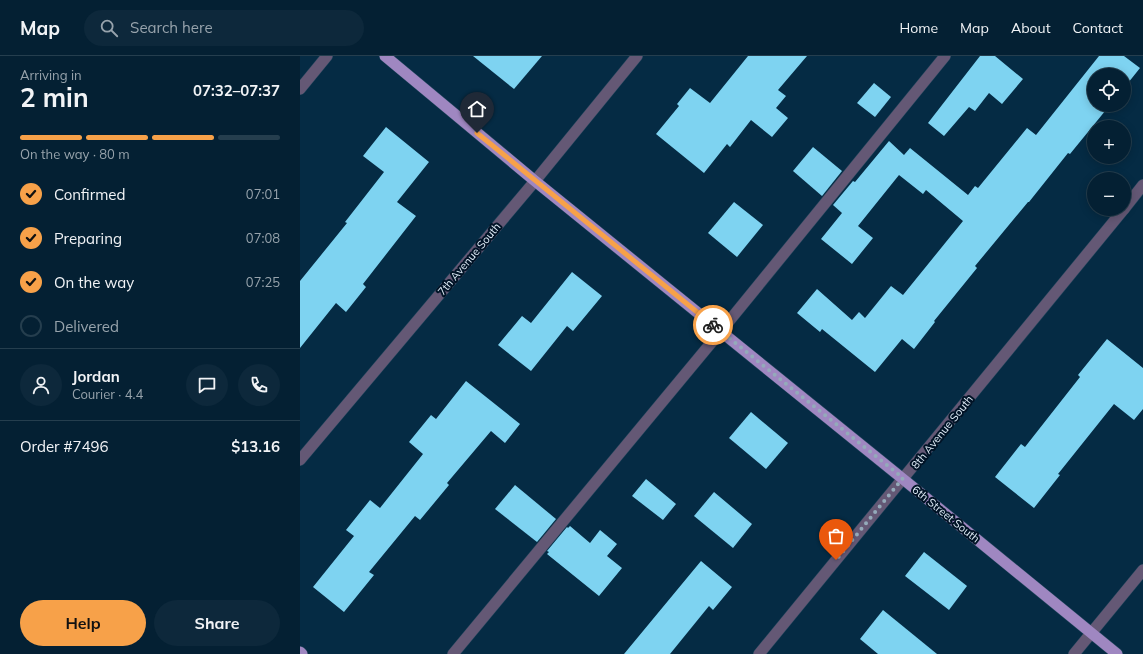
<!DOCTYPE html>
<meta charset="utf-8">
<style>
body{margin:0;font-family:Mulish,sans-serif;background:#0d283b;color:#f1f3f6;height:100vh;display:flex;flex-direction:column;font-size:15px;white-space:nowrap}
*{box-sizing:border-box;margin:0}
p{font-size:13px;color:#97a3ac}
.icon{flex:none;width:22px;height:22px;fill:none;stroke:currentColor;stroke-width:2;stroke-linecap:round;stroke-linejoin:round}
.map{position:relative;flex:1;overflow:hidden}
.sheet{display:flex;flex-direction:column;background:#042033;width:300px}
.sheet>*{flex:none}
.buttons{position:absolute;left:787px;top:12px;display:grid;gap:8px}
.buttons a{display:grid;place-items:center;width:44px;height:44px;border-radius:50%;background:#042033;box-shadow:0 2px 10px #0003,0 0 0 1px #253e4e;font-size:20px}
.pin{position:absolute;display:grid;place-items:center;width:34px;height:34px;color:#fff;margin:-41px -17px;border-radius:50% 50% 50% 0;rotate:-45deg;box-shadow:0 0 4px #0007}
.pin .icon{rotate:45deg}
.courier{position:absolute;display:grid;place-items:center;width:40px;height:40px;margin:-20px;border:3px solid #f7a149;border-radius:50%;background:#fff;color:#222;box-shadow:0 1px 5px #0007}
.headline em{font-style:normal;font-weight:700}
.headline div{display:flex;flex-direction:column-reverse}
.headline{display:flex;align-items:center;justify-content:space-between;height:68px;padding:0 20px}
h1{font-size:26px;font-weight:700;line-height:30px}
.bar{display:grid;grid-template-columns:repeat(4,1fr);gap:6px 4px;align-content:center;height:48px;padding:0 20px}
.bar i{height:5px;border-radius:3px;background:#253e4e}
.bar .active{background:#f7a149}
.bar p{grid-column:span 4}
.line{display:flex;align-items:center;gap:10px;padding:0 20px;border-top:1px solid #253e4e}
.line div{flex:1}
.round{display:grid;place-items:center;flex:none;width:42px;height:42px;border-radius:21px;background:#0d283b}
ol{padding:0 20px;list-style:none}
li{display:flex;align-items:center;gap:12px;height:44px}
li p{margin-inline-start:auto}
li .icon{padding:4px;border-radius:50%;background:#f7a149;color:#111;stroke-width:4}
li:last-child{color:#97a3ac}
li i{width:22px;height:22px;border:2px solid #253e4e;border-radius:50%}
.primary-button{display:flex;gap:8px;margin-top:auto;padding:8px 20px}
.primary-button a{flex:1;height:46px;border-radius:24px;background:#f7a149;color:#111;font-size:16px;font-weight:700;line-height:46px;text-align:center}
.primary-button a+a{background:#0d283b;color:#f1f3f6}
header{display:flex;align-items:center;gap:24px;box-sizing:border-box;height:56px;padding:0 20px;background:#042033;border-bottom:1px solid #253e4e}
header strong{font-size:19px}
nav{display:flex;gap:22px;margin-inline-start:auto;font-size:14px}
.search{width:280px;height:36px;background:#0d283b;display:flex;align-items:center;gap:10px;box-sizing:border-box;padding:0 14px;border-radius:22px;color:#97a3ac;font-size:15px}
main{display:flex;flex:1;min-height:0}
.map>svg:first-child{display:block}
.building{fill:#7ed3f1}
.lines{fill:none;stroke-linecap:round;stroke-linejoin:round}
.service-casing{stroke:#24465d;stroke-width:12}
.minor-casing{stroke:#24465d;stroke-width:12}
.primary-casing{stroke:#24465d;stroke-width:12}
.service{stroke:#645875;stroke-width:11}
.minor{stroke:#645875;stroke-width:11}
.primary{stroke:#9f87c1;stroke-width:11}
.done{stroke:#94aaba;stroke-width:4;stroke-dasharray:0 7.2}
.route{stroke:#f7a149;stroke-width:5}
.labels{text-anchor:middle;dominant-baseline:central;stroke-width:4;stroke-linejoin:round;paint-order:stroke}
.street-label{font-size:11px;fill:#e1eef9;stroke:#001326}
</style>
<header>
<strong>Map</strong>
<div class="search"><svg class="icon" aria-label="search" viewBox="0 0 24 24"><circle cx="10" cy="10" r="6"/><path d="M15 15l6 6"/></svg>Search here</div>
<nav><a>Home</a><a>Map</a><a>About</a><a>Contact</a></nav>
</header>
<main>
<section class="sheet">
<div class="headline"><div><h1>2 min</h1><p>Arriving in</p></div><em>07:32–07:37</em></div>
<div class="bar"><i class="active"></i><i class="active"></i><i class="active"></i><i></i><p>On the way · 80 m</p></div>
<ol>
<li><svg class="icon" aria-label="check" viewBox="0 0 24 24"><path d="M5 12l5 5 9-10"/></svg>Confirmed<p>07:01</p></li>
<li><svg class="icon" aria-label="check" viewBox="0 0 24 24"><path d="M5 12l5 5 9-10"/></svg>Preparing<p>07:08</p></li>
<li><svg class="icon" aria-label="check" viewBox="0 0 24 24"><path d="M5 12l5 5 9-10"/></svg>On the way<p>07:25</p></li>
<li><i></i>Delivered</li>
</ol>
<div class="line" style="height:72px"><a class="round"><svg class="icon" aria-label="person" viewBox="0 0 24 24"><circle cx="12" cy="8" r="4"/><path d="M4 21q1-7 8-7t8 7"/></svg></a><div><b>Jordan</b><p>Courier · 4.4</p></div><a class="round"><svg class="icon" aria-label="chat" viewBox="0 0 24 24"><path d="M4 5h16v11H9l-5 4z"/></svg></a><a class="round"><svg class="icon" aria-label="phone" viewBox="0 0 24 24"><path d="M5 4h4l2 5-3 2q2 4 5 5l2-3 5 2v4C11 20 4 13 5 4z"/></svg></a></div>
<div class="line" style="height:52px"><div>Order #7496</div><b>$13.16</b></div>
<div class="primary-button"><a>Help</a><a>Share</a></div>
</section>
<div class="map">
<svg width="843" height="598" viewBox="0 0 843 598">
<rect width="100%" height="100%" fill="#052b44"/>
<!-- building -->
<g class="building">
<path d="M173,0H242L214,33Z"/>
<path d="M448,0H507L478,34L486,40L476,52L488,62L472,81L451,64L430,91L427,88L404,117L356,78L379,50L377,48L390,32L410,47Z"/>
<path d="M680,0H695L723,23L702,48L689,37L675,55L669,51L644,80L628,67Z"/>
<path d="M799,0H824L840,12L824,32V19H794V49H810L770,98L768,97L729,146H728L675,210L677,212L634,265L635,266L614,293L602,283L575,316L522,273L520,276L497,257L517,233L552,264L559,256L565,262L591,230L603,239L663,165L626,134L623,138L599,119L558,170L573,182L552,208L521,183L542,157L533,149L553,125L555,126L589,85L604,99L610,92L668,139L675,130L678,132L727,72L736,79Z"/>
<path d="M574,27L591,41L575,61L557,47Z"/>
<path d="M86,71L129,106L97,146L116,160L63,228L66,231L46,256L36,247L0,292V225L47,167L45,166L84,116L63,100Z"/>
<path d="M513,91L542,115L522,140L493,115Z"/>
<path d="M434,146L463,169L437,201L408,177Z"/>
<path d="M272,216L302,240L273,275L267,270L231,315L198,289L222,260L231,267Z"/>
<path d="M807,283L843,312V353L834,364L814,348L758,418L760,419L734,452L695,421L721,388L725,391L780,321L778,319Z"/>
<path d="M166,325L220,368L205,387L191,375L147,427L149,429L120,464L115,460L69,516L74,519L44,556L13,531L54,480L46,474L70,444L80,452L123,398L109,386L131,359L136,363Z"/>
<path d="M451,356L488,387L466,413L429,382Z"/>
<path d="M346,423L376,448L363,464L332,440Z"/>
<path d="M215,429L256,463L237,486L195,453Z"/>
<path d="M414,436L452,468L433,492L394,460Z"/>
<path d="M270,470L290,487L300,474L317,488L307,500L322,512L299,540L247,498L249,496L247,495L267,471L268,472Z"/>
<path d="M624,496L667,530L649,554L605,520Z"/>
<path d="M401,505L432,531L413,554L409,550L370,598H324Z"/>
<path d="M583,554L637,598H578L560,583Z"/>
</g>
<g class="lines">
<defs>
<g id="service">
<path d="M0,33L27,0"/>
<path d="M153,598L421,275L645,0"/>
<path d="M774,598L843,514"/>
</g>
<g id="minor">
<path d="M824,153L843,129"/>
<path d="M0,404L235,125L337,0"/>
<path d="M459,598L824,153"/>
</g>
<g id="primary">
<path d="M85,0L235,125L603,423L817,598"/>
<path d="M0,596L2,598"/>
</g>
</defs>
<!-- service casing -->
<use href="#service" class="service-casing"/>
<!-- minor casing -->
<use href="#minor" class="minor-casing"/>
<!-- primary casing -->
<use href="#primary" class="primary-casing"/>
<!-- service -->
<use href="#service" class="service"/>
<!-- minor -->
<use href="#minor" class="minor"/>
<!-- primary -->
<use href="#primary" class="primary"/>
</g>
<g class="lines">
<!-- done -->
<path class="done" d="M413,269L603,422L536,504"/>
<!-- route -->
<path class="route" d="M177,77L413,269"/>
</g>
<g class="labels">
<!-- street labels -->
<g class="street-label">
<text transform="translate(169 203) rotate(-50)">7th Avenue South</text>
<text transform="translate(642 376) rotate(-51)">8th Avenue South</text>
<text transform="translate(646 458) rotate(39)">6th Street South</text>
</g>
</g>
</svg>
<div class="buttons">
<a><svg class="icon" aria-label="locate" viewBox="0 0 24 24"><circle cx="12" cy="12" r="6"/><path d="M12 2v4M12 18v4M2 12h4M18 12h4"/></svg></a>
<a>+</a>
<a>−</a>
</div>
<div class="pin" style="left:536px;top:504px;background:#ea580c"><svg class="icon" aria-label="bag" viewBox="0 0 24 24"><path d="M5 8h14l-1 12H6zM9 8a3 3 0 0 1 6 0"/></svg></div>
<div class="pin" style="left:177px;top:77px;background:#1f2937"><svg class="icon" aria-label="home" viewBox="0 0 24 24"><path d="M3 11l9-7 9 7M6 9v11h12V9"/></svg></div>
<div class="courier" style="left:413px;top:269px"><svg class="icon" aria-label="bike" viewBox="0 0 24 24"><circle cx="6" cy="16" r="4"/><circle cx="18" cy="16" r="4"/><path d="M6 16l4-8h5l3 8M10 8l3 8H6M13 5h3"/></svg></div>
</div>
</main>
